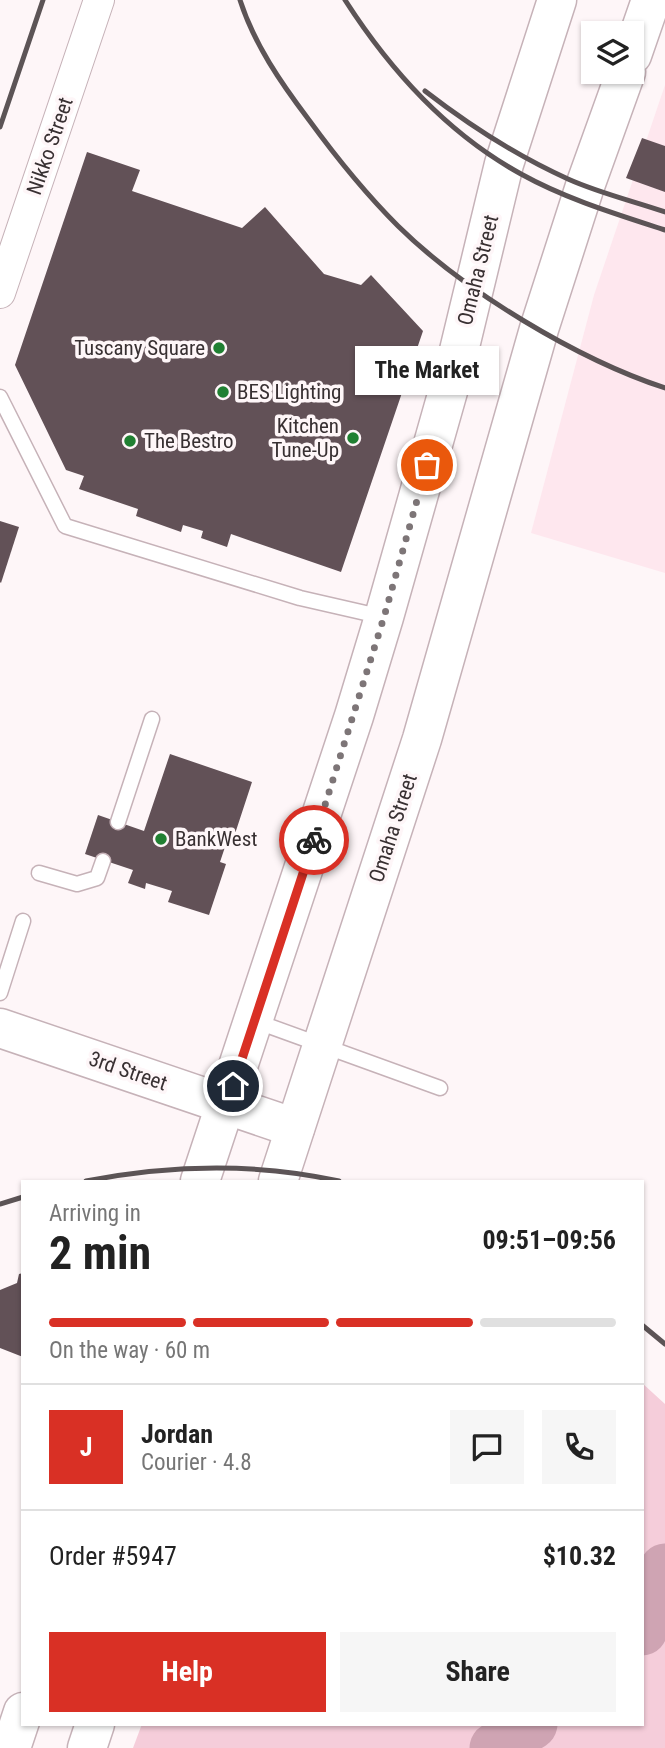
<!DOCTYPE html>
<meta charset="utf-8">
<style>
body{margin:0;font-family:"Roboto Condensed",sans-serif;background:#f6f6f6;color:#222;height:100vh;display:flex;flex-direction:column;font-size:26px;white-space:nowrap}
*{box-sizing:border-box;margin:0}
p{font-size:23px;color:#767676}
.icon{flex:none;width:38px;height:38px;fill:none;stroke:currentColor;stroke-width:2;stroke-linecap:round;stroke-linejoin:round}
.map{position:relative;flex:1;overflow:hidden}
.sheet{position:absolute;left:21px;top:1180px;width:623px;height:546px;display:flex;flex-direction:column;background:#fff;border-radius:0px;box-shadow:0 2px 5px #0004}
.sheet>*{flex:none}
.buttons{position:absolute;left:581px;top:21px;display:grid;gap:14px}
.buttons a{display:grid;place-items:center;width:63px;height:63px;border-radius:0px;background:#fff;box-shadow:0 2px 5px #0004;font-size:35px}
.pin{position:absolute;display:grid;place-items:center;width:60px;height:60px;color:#fff;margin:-30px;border:4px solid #fff;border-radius:50%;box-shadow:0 2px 7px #0007}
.courier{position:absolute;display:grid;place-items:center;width:70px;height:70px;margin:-35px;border:5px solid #d93025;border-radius:50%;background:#fff;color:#222;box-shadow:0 2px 9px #0007}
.bubble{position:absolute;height:49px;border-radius:0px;background:#fff;box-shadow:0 2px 5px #0004;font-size:23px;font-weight:700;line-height:49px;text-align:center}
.head em{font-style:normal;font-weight:700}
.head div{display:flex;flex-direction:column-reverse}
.head{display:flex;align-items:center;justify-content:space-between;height:119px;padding:0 28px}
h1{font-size:46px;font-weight:700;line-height:52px}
.bar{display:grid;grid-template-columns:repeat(4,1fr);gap:10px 7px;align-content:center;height:84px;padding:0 28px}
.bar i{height:9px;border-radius:5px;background:#e0e0e0}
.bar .active{background:#d93025}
.bar p{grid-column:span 4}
.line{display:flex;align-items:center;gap:18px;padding:0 28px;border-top:2px solid #e0e0e0}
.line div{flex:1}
.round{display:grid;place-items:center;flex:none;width:74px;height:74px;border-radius:0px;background:#f6f6f6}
.primary-button{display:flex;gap:14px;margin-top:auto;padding:14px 28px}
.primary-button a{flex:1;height:80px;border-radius:0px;background:#d93025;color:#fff;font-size:28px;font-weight:700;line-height:80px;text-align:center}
.primary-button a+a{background:#f6f6f6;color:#222}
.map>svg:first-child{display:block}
.built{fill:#fee7ee}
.green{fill:#f5cdda}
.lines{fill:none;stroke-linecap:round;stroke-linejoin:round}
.river{stroke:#cfa4b3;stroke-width:51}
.building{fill:#625157}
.lane-casing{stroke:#c6b2b8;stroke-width:17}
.street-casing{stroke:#c6b2b8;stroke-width:32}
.secondary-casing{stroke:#c6b2b8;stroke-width:41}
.primary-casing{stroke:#c6b2b8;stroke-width:41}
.lane{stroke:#fff;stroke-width:14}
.street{stroke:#fff;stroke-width:30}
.secondary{stroke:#fff;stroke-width:38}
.primary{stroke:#fff;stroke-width:38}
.rail{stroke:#5c5456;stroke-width:5}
.done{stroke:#7d7577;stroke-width:7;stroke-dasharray:0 12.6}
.route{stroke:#d93025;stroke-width:9}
.poi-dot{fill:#208032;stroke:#fef6f8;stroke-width:2.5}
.labels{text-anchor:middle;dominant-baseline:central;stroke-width:7;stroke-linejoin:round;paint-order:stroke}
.street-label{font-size:21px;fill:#383032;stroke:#fef6f8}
.poi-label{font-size:21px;fill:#383032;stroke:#fef6f8;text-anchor:start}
</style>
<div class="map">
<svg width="665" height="1748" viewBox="0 0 665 1748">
<rect width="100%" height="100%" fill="#fef6f8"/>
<!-- built -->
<path class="built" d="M665,85V573L531,533L594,295Z"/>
<!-- green -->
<path class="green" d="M642,1383L665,1404V1748H133L142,1724H642Z"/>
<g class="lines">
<!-- river -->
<g class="river">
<path d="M642,1630L665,1569"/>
<path d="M495,1748L532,1724"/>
</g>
</g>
<!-- building -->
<g class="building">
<path d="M642,138L665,146V192L626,178Z"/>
<path d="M87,152L140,170L132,191L242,228L265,207L324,274L361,285L371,275L423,331L341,572L231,534L227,547L201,538L203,531L183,525L181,532L136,516L138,509L79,489L84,476L66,470L15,365Z"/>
<path d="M0,521L19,527L1,583L0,582Z"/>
<path d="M170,754L252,782L230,849L225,847L220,862L226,864L209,915L168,902L172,891L146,883L145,889L128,883L133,870L85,854L98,815L144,831Z"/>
<path d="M23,1273V1357L0,1348V1290L17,1283L19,1274Z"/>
</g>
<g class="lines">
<defs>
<g id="lane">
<path d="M0,397L65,526L300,598L383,617"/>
<path d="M118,822L152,719"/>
<path d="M39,873L77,884L97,878L103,861"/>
<path d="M0,993L23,921"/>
<path d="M255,1021L440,1088"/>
</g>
<path id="street" d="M0,293L99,0"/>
<path id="secondary" d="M0,1028L295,1128"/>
<g id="primary">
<path d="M632,55L651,0"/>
<path d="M200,1181L354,716L384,617L456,363L504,164L557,0"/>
<path d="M278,1181L422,739L539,329L585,186L626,72"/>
<path d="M11,1748L23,1712"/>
<path d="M87,1748L95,1724"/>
</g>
</defs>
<!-- lane casing -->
<use href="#lane" class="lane-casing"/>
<!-- street casing -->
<use href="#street" class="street-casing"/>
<!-- secondary casing -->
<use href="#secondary" class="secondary-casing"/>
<!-- primary casing -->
<use href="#primary" class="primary-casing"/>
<!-- lane -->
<use href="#lane" class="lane"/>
<!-- street -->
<use href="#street" class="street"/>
<!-- secondary -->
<use href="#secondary" class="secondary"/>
<!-- primary -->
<use href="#primary" class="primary"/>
<!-- rail -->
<g class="rail">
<path d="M240,0C254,44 281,83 309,120C336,157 365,193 398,226C464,291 577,359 665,388"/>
<path d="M345,0C390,70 448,134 521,174C566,199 616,214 665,230"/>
<path d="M425,91C469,125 517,156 568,179C599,193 633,201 665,212"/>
<path d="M0,127L43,0"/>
<path d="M86,1181C169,1165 257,1163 339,1181"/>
<path d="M0,1204L23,1197"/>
<path d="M642,1325L665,1344"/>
</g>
</g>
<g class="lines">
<!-- done -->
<path class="done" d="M314,840L384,617L427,465"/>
<!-- route -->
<path class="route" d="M233,1086L314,840"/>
</g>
<!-- markers -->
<g class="poi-dot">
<circle cx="219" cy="348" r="7"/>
<circle cx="223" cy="392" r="7"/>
<circle cx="353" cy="438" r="7"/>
<circle cx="130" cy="441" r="7"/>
<circle cx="161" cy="839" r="7"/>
</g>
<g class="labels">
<!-- street labels -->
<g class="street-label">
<text transform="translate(50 146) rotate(-71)">Nikko Street</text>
<text transform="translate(478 270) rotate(-76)">Omaha Street</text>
<text transform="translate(393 828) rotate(-72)">Omaha Street</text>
<text transform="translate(128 1071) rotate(19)">3rd Street</text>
</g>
<!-- poi labels -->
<g class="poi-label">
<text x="205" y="348" text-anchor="end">Tuscany Square</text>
<text x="237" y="392">BES Lighting</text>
<text x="339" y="426" text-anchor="end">Kitchen<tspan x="339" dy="24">Tune-Up</tspan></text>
<text x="144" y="441">The Bestro</text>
<text x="175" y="839">BankWest</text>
</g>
</g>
</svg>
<div class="buttons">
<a><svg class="icon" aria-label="layers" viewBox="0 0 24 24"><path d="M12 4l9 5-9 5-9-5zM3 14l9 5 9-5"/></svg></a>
</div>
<div class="pin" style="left:427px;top:465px;background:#ea580c"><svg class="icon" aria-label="bag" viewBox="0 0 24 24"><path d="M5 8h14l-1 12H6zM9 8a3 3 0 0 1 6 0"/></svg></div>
<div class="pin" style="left:233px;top:1086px;background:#1f2937"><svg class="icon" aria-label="home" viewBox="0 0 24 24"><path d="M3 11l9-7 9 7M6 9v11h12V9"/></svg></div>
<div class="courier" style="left:314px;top:840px"><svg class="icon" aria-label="bike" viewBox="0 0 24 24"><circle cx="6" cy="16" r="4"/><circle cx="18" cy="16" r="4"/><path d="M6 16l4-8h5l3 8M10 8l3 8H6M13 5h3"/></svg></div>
<div class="bubble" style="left:355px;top:346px;width:144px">The Market</div>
<section class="sheet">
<div class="head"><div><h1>2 min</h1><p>Arriving in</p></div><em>09:51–09:56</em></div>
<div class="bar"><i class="active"></i><i class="active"></i><i class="active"></i><i></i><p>On the way · 60 m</p></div>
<div class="line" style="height:126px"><b class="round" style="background:#d93025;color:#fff">J</b><div><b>Jordan</b><p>Courier · 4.8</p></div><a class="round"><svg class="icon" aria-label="chat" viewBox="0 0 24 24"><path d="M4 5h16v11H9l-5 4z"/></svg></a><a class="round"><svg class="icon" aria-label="phone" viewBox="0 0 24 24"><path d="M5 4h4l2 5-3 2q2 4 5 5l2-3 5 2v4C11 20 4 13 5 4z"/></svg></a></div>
<div class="line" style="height:91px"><div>Order #5947</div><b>$10.32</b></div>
<div class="primary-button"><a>Help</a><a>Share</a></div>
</section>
</div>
